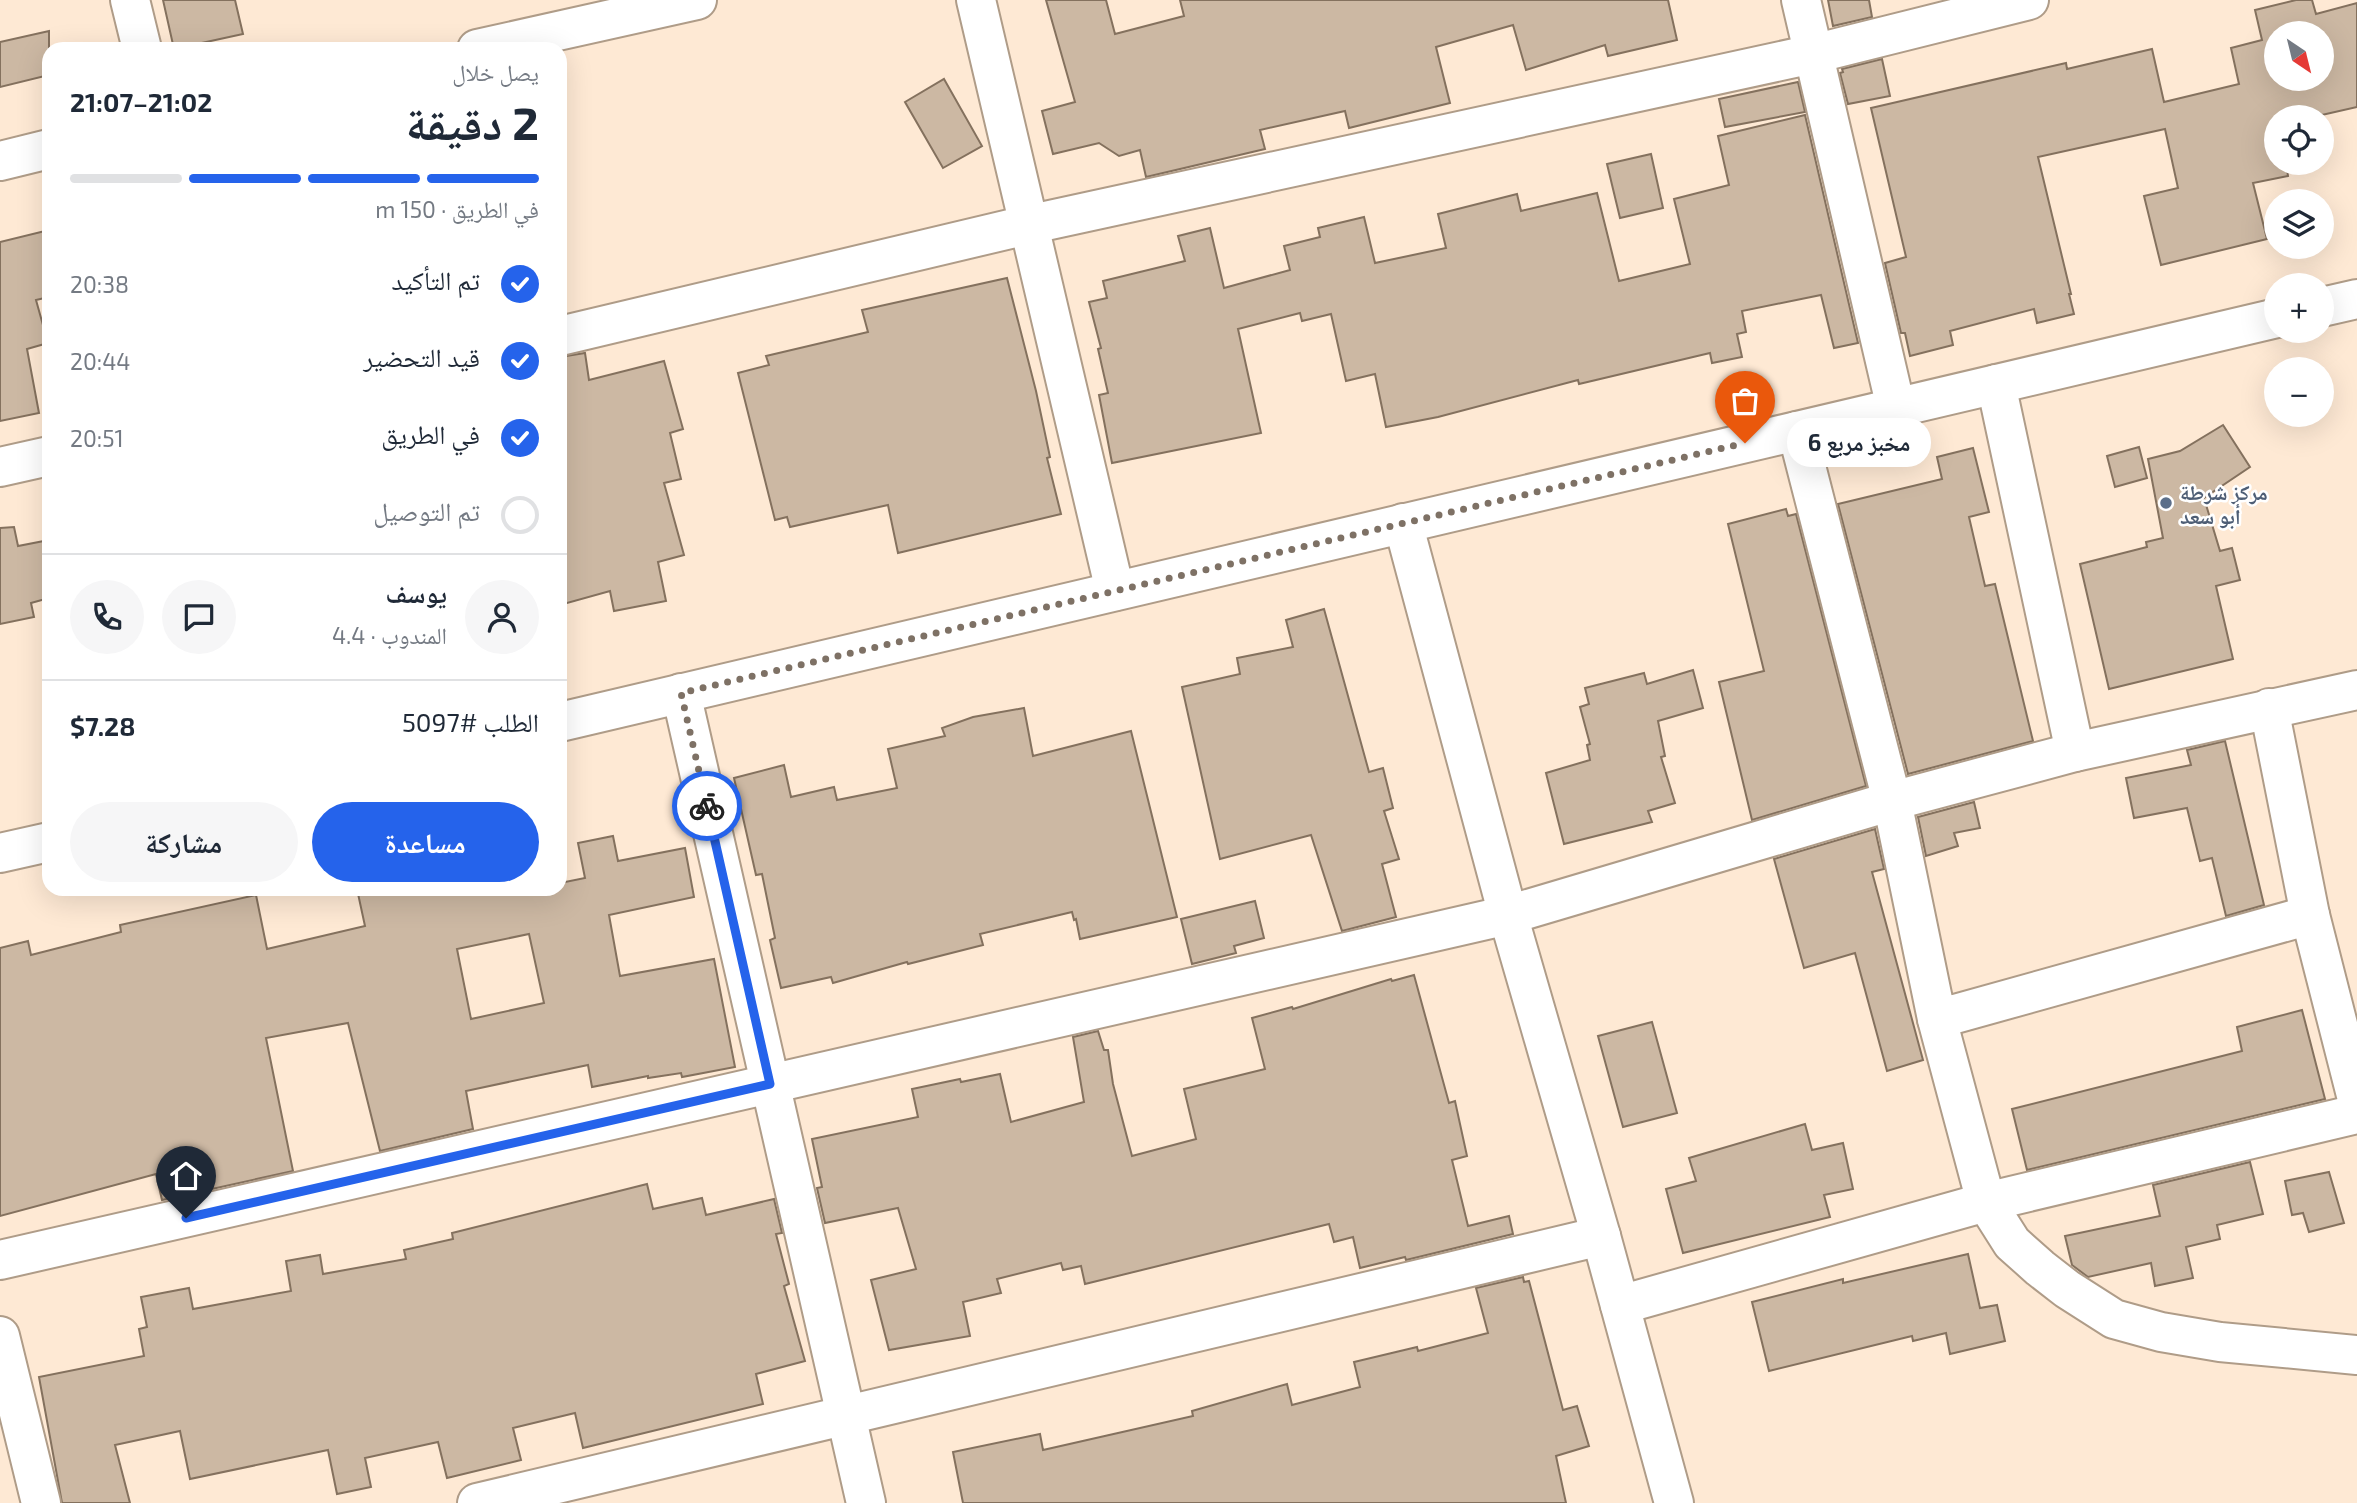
<!DOCTYPE html>
<html lang="ar">
<meta charset="utf-8">
<style>
body{margin:0;font-family:"Exo 2","Noto Naskh Arabic",sans-serif;background:#f6f6f7;color:#1f2937;direction:rtl;height:100vh;display:flex;flex-direction:column;font-size:26px;white-space:nowrap}
*{box-sizing:border-box;margin:0}
p{font-size:23px;color:#747a83}
.icon{flex:none;width:38px;height:38px;fill:none;stroke:currentColor;stroke-width:2;stroke-linecap:round;stroke-linejoin:round}
.map{position:relative;flex:1;overflow:hidden;direction:ltr}
.details{position:absolute;left:42px;top:42px;width:525px;height:854px;display:flex;flex-direction:column;background:#fff;border-radius:21px;box-shadow:0 7px 28px #0002;direction:rtl}
.details>*{flex:none}
.needle{width:46px;rotate:145deg}
.controls{position:absolute;left:2264px;top:21px;display:grid;gap:14px}
.controls a{display:grid;place-items:center;width:70px;height:70px;border-radius:50%;background:#fff;box-shadow:0 7px 28px #0002;font-size:35px}
.pin{position:absolute;display:grid;place-items:center;width:60px;height:60px;color:#fff;margin:-72px -30px;border-radius:50% 50% 50% 0;rotate:-45deg;box-shadow:0 0 7px #0007}
.pin .icon{rotate:45deg}
.courier{position:absolute;display:grid;place-items:center;width:70px;height:70px;margin:-35px;border:5px solid #2563eb;border-radius:50%;background:#fff;color:#222;box-shadow:0 2px 9px #0007}
.bubble{position:absolute;height:49px;border-radius:24px;background:#fff;box-shadow:0 7px 28px #0002;font-size:23px;font-weight:700;line-height:49px;text-align:center;direction:rtl}
.headline em{font-style:normal;font-weight:700}
.headline div{display:flex;flex-direction:column-reverse}
.headline{display:flex;align-items:center;justify-content:space-between;height:119px;padding:0 28px}
h1{font-size:46px;font-weight:700;line-height:52px}
.bar{display:grid;grid-template-columns:repeat(4,1fr);gap:10px 7px;align-content:center;height:84px;padding:0 28px}
.bar i{height:9px;border-radius:5px;background:#e0e1e3}
.bar .current{background:#2563eb}
.bar p{grid-column:span 4}
.line{display:flex;align-items:center;gap:18px;padding:0 28px;border-top:2px solid #e0e1e3}
.line div{flex:1}
.round{display:grid;place-items:center;flex:none;width:74px;height:74px;border-radius:37px;background:#f6f6f7}
ol{padding:0 28px;list-style:none}
li{display:flex;align-items:center;gap:21px;height:77px}
li p{margin-inline-start:auto}
li .icon{padding:7px;border-radius:50%;background:#2563eb;color:#fff;stroke-width:4}
li:last-child{color:#747a83}
li i{width:38px;height:38px;border:4px solid #e0e1e3;border-radius:50%}
.button{display:flex;gap:14px;margin-top:auto;padding:14px 28px}
.button a{flex:1;height:80px;border-radius:42px;background:#2563eb;color:#fff;font-size:28px;font-weight:700;line-height:80px;text-align:center}
.button a+a{background:#f6f6f7;color:#1f2937}
.map>svg:first-child{display:block}
.building{fill:#ccb8a3;stroke:#84715e;stroke-width:2;fill-rule:evenodd}
.lines{fill:none;stroke-linecap:round;stroke-linejoin:round}
.minor-casing{stroke:#af9c88;stroke-width:42}
.minor{stroke:#fff;stroke-width:38}
.done{stroke:#7e7165;stroke-width:7;stroke-dasharray:0 12.6}
.route{stroke:#2563eb;stroke-width:9}
.service-dot{fill:#5c6f8a;stroke:#fff;stroke-width:2.5}
.labels{text-anchor:middle;dominant-baseline:central;stroke-width:5;stroke-linejoin:round;paint-order:stroke}
.service-label{font-size:21px;font-weight:bold;fill:#4e5e75;stroke:#fff;text-anchor:start}
</style>
<div class="map">
<svg width="2357" height="1503" viewBox="0 0 2357 1503">
<rect width="100%" height="100%" fill="#fee9d4"/>
<!-- building -->
<g class="building">
<path d="M163,0H235L243,34L174,49Z"/>
<path d="M1046,0H1106L1115,34L1184,16L1180,0H1668L1677,40L1608,56L1605,45L1526,70L1513,25L1436,47L1450,103L1349,128L1345,111L1260,130L1265,149L1146,177L1140,150L1119,156L1099,143L1053,154L1042,111L1075,102Z"/>
<path d="M1828,0H1869L1872,17L1833,26Z"/>
<path d="M2296,0H2312L2316,14L2357,3V107L2313,117H2277V163H2286L2288,176L2253,183L2267,239L2161,265L2144,196L2178,188L2165,129L2038,157L2071,294H2069L2074,314L2037,323L2034,309L1950,331L1953,345L1910,356L1905,333H1901L1885,263L1906,257L1871,108L2066,63L2067,69L2152,49L2164,102L2239,84L2231,48L2262,40L2255,10ZM2277,33H2322V79H2277Z"/>
<path d="M49,31V75L0,87V42Z"/>
<path d="M1882,59L1890,96L1848,104L1840,73L1843,72L1842,69Z"/>
<path d="M944,79L982,146L943,168L905,102Z"/>
<path d="M1798,82L1805,112L1725,127L1719,99Z"/>
<path d="M1805,115L1858,343L1834,348L1821,295L1742,311L1746,332L1737,334L1742,357L1712,363L1710,353L1579,384L1578,380L1438,417L1386,427L1375,374L1346,381L1331,314L1302,321L1300,313L1238,329L1261,433L1112,463L1099,395L1108,393L1098,349L1101,348L1089,302L1107,298L1103,281L1185,261L1178,236L1210,228L1224,288L1290,270L1284,246L1320,237L1318,228L1364,217L1375,263L1446,248L1438,214L1517,194L1521,211L1597,193L1619,281L1690,264L1674,199L1729,185L1718,136Z"/>
<path d="M1651,154L1663,208L1620,218L1607,164Z"/>
<path d="M49,230V297L36,300L48,343L27,349L39,413L0,421V242Z"/>
<path d="M1007,278L1036,391L1050,457L1047,458L1061,514L898,553L888,505L790,527L787,517L775,520L738,373L769,365L766,356L868,332L862,310Z"/>
<path d="M585,353L589,380L664,361L683,429L670,433L681,479L664,483L684,555L658,562L666,601L614,611L610,591L560,605V357Z"/>
<path d="M2223,425L2250,467L2204,498L2220,551L2232,548L2240,580L2216,586L2233,659L2109,689L2080,564L2147,547L2146,542L2163,538L2148,459L2180,451Z"/>
<path d="M2139,447L2147,478L2115,487L2107,456Z"/>
<path d="M1973,448L1989,512L1969,517L1985,586L1995,584L2033,741L1908,774L1838,504L1942,479L1937,457Z"/>
<path d="M1786,509L1788,516L1796,514L1866,786L1752,820L1719,682L1764,671L1728,524Z"/>
<path d="M14,527L18,546L49,540V598L31,603L34,617L0,624V528Z"/>
<path d="M1324,609L1369,772L1383,768L1393,808L1384,811L1399,859L1382,864L1396,917L1342,931L1311,835L1220,859L1182,687L1240,674L1237,658L1293,647L1286,620Z"/>
<path d="M1693,670L1703,708L1658,721L1665,756L1661,757L1675,803L1648,811L1652,822L1564,844L1546,773L1590,760L1587,745L1590,744L1580,707L1589,704L1585,688L1644,673L1647,684Z"/>
<path d="M1024,708L1033,756L1131,731L1177,917L1080,939L1076,919L1074,920L1072,912L980,934L983,945L908,964L907,962L833,983L831,977L781,988L770,940L775,938L762,874L756,875L734,778L784,765L791,797L834,787L837,800L897,788L888,749L945,736L942,728L973,717Z"/>
<path d="M2225,741L2264,905L2226,916L2212,858L2200,861L2187,808L2134,818L2126,778L2191,765L2187,750Z"/>
<path d="M1974,802L1980,828L1954,833L1958,846L1926,856L1918,817Z"/>
<path d="M1875,829L1884,869L1872,872L1923,1060L1887,1071L1855,953L1804,968L1774,859Z"/>
<path d="M613,836L618,861L685,848L694,897L609,915L620,976L714,959L735,1067L682,1077L681,1073L648,1078V1076L592,1087L588,1065L466,1091L473,1129L380,1151L348,1023L266,1038L293,1171L162,1200L156,1174L0,1216V948L28,941L31,955L121,932L120,925L256,895L267,949L365,926L357,889H560V883L585,878L578,843ZM529,934L544,1003L471,1019L457,949Z"/>
<path d="M1255,901L1264,938L1234,946L1236,953L1192,964L1181,919Z"/>
<path d="M1414,975L1449,1103L1455,1101L1467,1156L1452,1160L1468,1226L1509,1216L1513,1234L1406,1260L1405,1257L1360,1268L1353,1237L1334,1242L1329,1224L1085,1284L1081,1266L1063,1270L1061,1263L997,1279L1001,1293L963,1302L970,1336L889,1350L871,1280L916,1269L898,1208L825,1223L817,1188L822,1187L812,1139L918,1117L912,1089L960,1079L961,1082L1000,1074L1011,1122L1084,1102L1073,1037L1098,1031L1104,1050H1108L1113,1084L1132,1156L1196,1139L1184,1089L1265,1069L1252,1018L1292,1007L1293,1009L1391,979L1392,981Z"/>
<path d="M2302,1010L2325,1099L2027,1170L2012,1109L2242,1051L2237,1027Z"/>
<path d="M1652,1022L1677,1113L1623,1127L1598,1036Z"/>
<path d="M1805,1124L1812,1150L1843,1143L1853,1189L1824,1195L1830,1217L1683,1253L1666,1189L1696,1181L1689,1158Z"/>
<path d="M2250,1162L2263,1214L2217,1225L2220,1239L2186,1247L2193,1278L2155,1286L2151,1263L2088,1277L2072,1265L2065,1236L2160,1216L2153,1185Z"/>
<path d="M2329,1172L2344,1223L2309,1232L2303,1213L2292,1215L2285,1181Z"/>
<path d="M647,1184L653,1209L702,1198L706,1215L774,1199L782,1233L776,1234L789,1284L784,1286L805,1361L756,1374L763,1404L583,1448L575,1413L513,1428L521,1460L447,1478L438,1442L365,1458L371,1487L337,1494L328,1450L190,1479L180,1431L115,1445L130,1503H62L39,1377L144,1356L139,1329L147,1327L141,1297L189,1288L193,1309L291,1291L286,1261L320,1255L323,1274L406,1259L404,1250L453,1239L452,1233Z"/>
<path d="M1968,1254L1980,1308L1997,1305L2005,1341L1950,1354L1946,1333L1913,1341L1912,1336L1769,1371L1752,1302L1843,1279V1283Z"/>
<path d="M1523,1277L1524,1282L1529,1281L1563,1410L1577,1406L1589,1446L1556,1456L1566,1503H963L953,1452L1040,1434L1043,1450L1193,1416L1192,1411L1287,1384L1292,1405L1360,1387L1354,1362L1417,1347L1418,1351L1488,1333L1476,1288Z"/>
</g>
<g class="lines">
<defs>
<g id="minor">
<path d="M130,0L142,49"/>
<path d="M976,0L1115,591"/>
<path d="M1801,0L1896,408"/>
<path d="M477,49L697,0"/>
<path d="M0,161L49,149"/>
<path d="M2322,307L2357,299"/>
<path d="M560,336L1027,225L1813,54L2029,0"/>
<path d="M1996,384L2075,752"/>
<path d="M1797,431L1892,801L1937,1019L2310,915"/>
<path d="M0,467L49,456"/>
<path d="M1403,523L1508,915L1601,1236L1674,1503"/>
<path d="M681,693L866,1503"/>
<path d="M2269,708L2310,915L2357,1099"/>
<path d="M560,722L2277,318"/>
<path d="M0,853L49,842"/>
<path d="M1937,1019L1986,1202L2012,1243L2040,1268L2067,1289L2114,1319L2161,1332L2220,1342L2357,1355"/>
<path d="M0,1260L1508,915L1892,801L2075,752L2357,690"/>
<path d="M1620,1305L1986,1202L2357,1114"/>
<path d="M0,1336L41,1503"/>
<path d="M477,1503L1601,1236"/>
</g>
</defs>
<!-- minor casing -->
<use href="#minor" class="minor-casing"/>
<!-- minor -->
<use href="#minor" class="minor"/>
</g>
<g class="lines">
<!-- done -->
<path class="done" d="M707,806L681,693L1745,443"/>
<!-- route -->
<path class="route" d="M186,1218L770,1084L707,806"/>
</g>
<!-- markers -->
<circle class="service-dot" cx="2166" cy="503" r="7"/>
<g class="labels">
<!-- service labels -->
<g class="service-label">
<text x="2180" y="491">مركز شرطة<tspan x="2180" dy="24">أبو سعد</tspan></text>
</g>
</g>
</svg>
<div class="controls">
<a><svg class="needle" viewBox="-14 -14 28 28"><path d="M0-13l5 13h-10z" fill="#e53935"/><path d="M0 13l5-13h-10z" fill="#747a83"/></svg></a>
<a><svg class="icon" aria-label="locate" viewBox="0 0 24 24"><circle cx="12" cy="12" r="6"/><path d="M12 2v4M12 18v4M2 12h4M18 12h4"/></svg></a>
<a><svg class="icon" aria-label="layers" viewBox="0 0 24 24"><path d="M12 4l9 5-9 5-9-5zM3 14l9 5 9-5"/></svg></a>
<a>+</a>
<a>−</a>
</div>
<div class="pin" style="left:1745px;top:443px;background:#ea580c"><svg class="icon" aria-label="bag" viewBox="0 0 24 24"><path d="M5 8h14l-1 12H6zM9 8a3 3 0 0 1 6 0"/></svg></div>
<div class="pin" style="left:186px;top:1218px;background:#1f2937"><svg class="icon" aria-label="home" viewBox="0 0 24 24"><path d="M3 11l9-7 9 7M6 9v11h12V9"/></svg></div>
<div class="courier" style="left:707px;top:806px"><svg class="icon" aria-label="bike" viewBox="0 0 24 24"><circle cx="6" cy="16" r="4"/><circle cx="18" cy="16" r="4"/><path d="M6 16l4-8h5l3 8M10 8l3 8H6M13 5h3"/></svg></div>
<div class="bubble" style="left:1787px;top:418px;width:144px">مخبز مربع 6</div>
<section class="details">
<div class="headline"><div><h1>2 دقيقة</h1><p>يصل خلال</p></div><em>21:02–21:07</em></div>
<div class="bar"><i class="current"></i><i class="current"></i><i class="current"></i><i></i><p>في الطريق · 150 m</p></div>
<ol>
<li><svg class="icon" aria-label="check" viewBox="0 0 24 24"><path d="M5 12l5 5 9-10"/></svg>تم التأكيد<p>20:38</p></li>
<li><svg class="icon" aria-label="check" viewBox="0 0 24 24"><path d="M5 12l5 5 9-10"/></svg>قيد التحضير<p>20:44</p></li>
<li><svg class="icon" aria-label="check" viewBox="0 0 24 24"><path d="M5 12l5 5 9-10"/></svg>في الطريق<p>20:51</p></li>
<li><i></i>تم التوصيل</li>
</ol>
<div class="line" style="height:126px"><a class="round"><svg class="icon" aria-label="person" viewBox="0 0 24 24"><circle cx="12" cy="8" r="4"/><path d="M4 21q1-7 8-7t8 7"/></svg></a><div><b>يوسف</b><p>المندوب · 4.4</p></div><a class="round"><svg class="icon" aria-label="chat" viewBox="0 0 24 24"><path d="M4 5h16v11H9l-5 4z"/></svg></a><a class="round"><svg class="icon" aria-label="phone" viewBox="0 0 24 24"><path d="M5 4h4l2 5-3 2q2 4 5 5l2-3 5 2v4C11 20 4 13 5 4z"/></svg></a></div>
<div class="line" style="height:91px"><div>الطلب #5097</div><b>$7.28</b></div>
<div class="button"><a>مساعدة</a><a>مشاركة</a></div>
</section>
</div>
